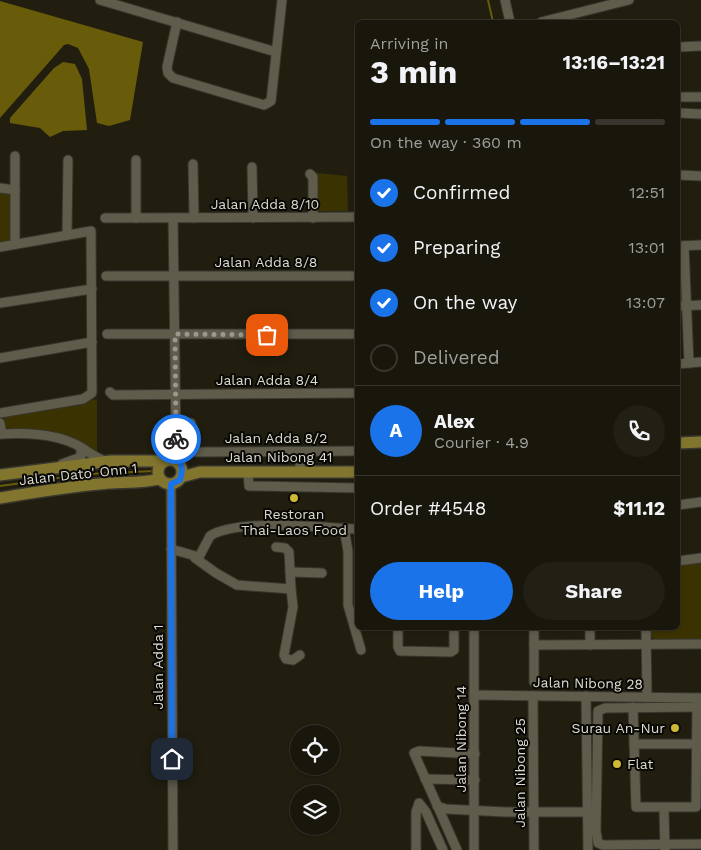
<!DOCTYPE html>
<meta charset="utf-8">
<style>
body{margin:0;font-family:"Work Sans",sans-serif;background:#221f15;color:#f1f3f6;height:100vh;display:flex;flex-direction:column;font-size:19px;white-space:nowrap}
*{box-sizing:border-box;margin:0}
p{font-size:16px;color:#9f9f9d}
.icon{flex:none;width:28px;height:28px;fill:none;stroke:currentColor;stroke-width:2;stroke-linecap:round;stroke-linejoin:round}
.map{position:relative;flex:1;overflow:hidden}
.details{position:absolute;left:355px;top:20px;width:325px;height:610px;display:flex;flex-direction:column;background:#19160c;border-radius:8px;box-shadow:0 1px 4px #0004,0 0 0 1px #37352d}
.details>*{flex:none}
.tools{position:absolute;left:290px;top:725px;display:grid;gap:10px}
.tools a{display:grid;place-items:center;width:50px;height:50px;border-radius:50%;background:#19160c;box-shadow:0 1px 4px #0004,0 0 0 1px #37352d;font-size:25px}
.pin{position:absolute;display:grid;place-items:center;width:42px;height:42px;color:#fff;margin:-21px;border-radius:10px;box-shadow:0 2px 8px #0006}
.courier{position:absolute;display:grid;place-items:center;width:50px;height:50px;margin:-25px;border:4px solid #1a73e8;border-radius:50%;background:#fff;color:#222;box-shadow:0 1px 6px #0007}
.summary em{font-style:normal;font-weight:700}
.summary div{display:flex;flex-direction:column-reverse}
.summary{display:flex;align-items:center;justify-content:space-between;height:85px;padding:0 15px}
h1{font-size:32px;font-weight:700;line-height:38px}
.bar{display:grid;grid-template-columns:repeat(4,1fr);gap:8px 5px;align-content:center;height:60px;padding:0 15px}
.bar i{height:6px;border-radius:4px;background:#37352d}
.bar .current{background:#1a73e8}
.bar p{grid-column:span 4}
.line{display:flex;align-items:center;gap:12px;padding:0 15px;border-top:1px solid #37352d}
.line div{flex:1}
.round{display:grid;place-items:center;flex:none;width:52px;height:52px;border-radius:26px;background:#221f15}
ol{padding:0 15px;list-style:none}
li{display:flex;align-items:center;gap:15px;height:55px}
li p{margin-inline-start:auto}
li .icon{padding:5px;border-radius:50%;background:#1a73e8;color:#fff;stroke-width:4}
li:last-child{color:#9f9f9d}
li i{width:28px;height:28px;border:2px solid #37352d;border-radius:50%}
.cta{display:flex;gap:10px;margin-top:auto;padding:10px 15px}
.cta a{flex:1;height:58px;border-radius:30px;background:#1a73e8;color:#fff;font-size:20px;font-weight:700;line-height:58px;text-align:center}
.cta a+a{background:#221f15;color:#f1f3f6}
.map>svg:first-child{display:block}
.green{fill:#3b3201}
.water{fill:#685b0a}
.lines{fill:none;stroke-linecap:round;stroke-linejoin:round}
.stream{stroke:#685b0a;stroke-width:2}
.minor-casing{stroke:#38362e;stroke-width:11}
.major-casing{stroke:#38362e;stroke-width:14}
.minor{stroke:#5f5c4c;stroke-width:9}
.major{stroke:#82752e;stroke-width:11}
.done{stroke:#9b998d;stroke-width:5;stroke-dasharray:0 9}
.route{stroke:#1a73e8;stroke-width:6}
.poi-dot{fill:#cfb837;stroke:#090804;stroke-width:2}
.labels{text-anchor:middle;dominant-baseline:central;stroke-width:4;stroke-linejoin:round;paint-order:stroke}
.street-label{font-size:14px;fill:#dcdbd1;stroke:#090804}
.poi-label{font-size:14px;fill:#dcdbd1;stroke:#090804}
</style>
<div class="map">
<svg width="701" height="850" viewBox="0 0 701 850">
<rect width="100%" height="100%" fill="#211e10"/>
<!-- green -->
<g class="green">
<path d="M317,173L347,176L348,211H316Z"/>
<path d="M0,192L11,195V238L8,242L0,244Z"/>
<path d="M97,399V454L91,450L5,427L4,419L7,415Z"/>
<path d="M701,563V641L656,640L650,636V628H678V565Z"/>
</g>
<!-- water -->
<g class="water">
<path d="M0,1L143,42L130,120L109,126L97,123L89,69L78,48L68,44L64,45L0,118Z"/>
<path d="M63,62L75,64L82,79L87,130L63,131L50,137L40,128L10,123V118L54,68Z"/>
</g>
<g class="lines">
<!-- stream -->
<g class="stream">
<path d="M488,0L493,22"/>
<path d="M0,486L87,474L155,471"/>
</g>
<defs>
<g id="minor">
<path d="M100,0L276,52"/>
<path d="M505,0L510,22"/>
<path d="M177,22L167,67L168,73L173,78L264,105L271,101L282,0"/>
<path d="M541,22L629,0"/>
<path d="M678,47L701,46"/>
<path d="M678,97H701"/>
<path d="M678,113L701,114"/>
<path d="M15,156V244"/>
<path d="M193,164L194,218"/>
<path d="M252,167L253,218"/>
<path d="M310,174L313,177V218"/>
<path d="M678,175L701,176"/>
<path d="M0,188L15,190"/>
<path d="M105,218L358,217"/>
<path d="M136,218V160"/>
<path d="M173,218L176,438L179,463"/>
<path d="M67,235L68,160"/>
<path d="M678,246L701,245"/>
<path d="M684,246L689,363"/>
<path d="M0,247L91,231L92,393L83,399L0,413"/>
<path d="M106,276H358"/>
<path d="M0,303L92,289"/>
<path d="M678,306L701,305"/>
<path d="M107,334H358"/>
<path d="M0,358L92,342"/>
<path d="M678,364L701,362"/>
<path d="M110,392L113,395L358,393"/>
<path d="M0,423L2,434"/>
<path d="M176,423H191L190,446L196,452L358,451"/>
<path d="M0,434C24,433 52,433 75,444C86,449 94,458 106,461"/>
<path d="M300,452V471"/>
<path d="M62,464L81,457V448"/>
<path d="M248,472L249,486L358,488"/>
<path d="M171,484L173,850"/>
<path d="M678,505L701,502"/>
<path d="M344,528L348,551V605L361,650"/>
<path d="M171,549L199,557L210,536C237,518 324,528 358,529"/>
<path d="M195,558L216,573L237,585L291,589L289,552L285,548L276,547"/>
<path d="M678,561L701,558"/>
<path d="M290,572L322,573"/>
<path d="M291,589L293,607L284,655L286,659L293,660L300,655"/>
<path d="M398,628V647L400,651L451,652L454,650V628"/>
<path d="M590,628V645"/>
<path d="M646,628L647,697"/>
<path d="M534,645L701,644"/>
<path d="M534,682V628"/>
<path d="M474,695L701,698"/>
<path d="M533,696L534,850"/>
<path d="M586,696L588,850"/>
<path d="M633,707L636,807H696L697,698"/>
<path d="M701,707L605,708L598,711L596,831L598,843L603,845L701,844"/>
<path d="M634,744H698"/>
<path d="M425,779L475,780"/>
<path d="M437,806L446,809L505,812H588"/>
<path d="M664,809L665,850"/>
<path d="M416,850V812L419,803L426,812L443,850"/>
<path d="M457,850L414,753L419,751L475,754"/>
<path d="M474,850V628"/>
</g>
<g id="major">
<path d="M678,443L701,442"/>
<circle cx="170" cy="472" r="12"/>
<path d="M0,475L111,461H163"/>
<path d="M181,477L200,472H358"/>
<path d="M0,498C36,492 72,486 109,483C126,482 143,483 160,479"/>
</g>
</defs>
<!-- minor casing -->
<use href="#minor" class="minor-casing"/>
<!-- major casing -->
<use href="#major" class="major-casing"/>
<!-- minor -->
<use href="#minor" class="minor"/>
<!-- major -->
<use href="#major" class="major"/>
</g>
<g class="lines">
<!-- done -->
<path class="done" d="M176,439L175,334L267,335"/>
<!-- route -->
<path class="route" d="M172,759L171,484L180,480L182,470L176,439"/>
</g>
<!-- markers -->
<g class="poi-dot">
<circle cx="294" cy="498" r="5"/>
<circle cx="675" cy="728" r="5"/>
<circle cx="617" cy="764" r="5"/>
</g>
<g class="labels">
<!-- street labels -->
<g class="street-label">
<text x="265" y="204">Jalan Adda 8/10</text>
<text x="266" y="262">Jalan Adda 8/8</text>
<text x="267" y="380">Jalan Adda 8/4</text>
<text x="276" y="438">Jalan Adda 8/2</text>
<text x="279" y="457">Jalan Nibong 41</text>
<text transform="translate(78 474) rotate(-6)">Jalan Dato' Onn 1</text>
<text transform="translate(158 667) rotate(-90)">Jalan Adda 1</text>
<text transform="translate(588 683) rotate(1)">Jalan Nibong 28</text>
<text transform="translate(461 739) rotate(-90)">Jalan Nibong 14</text>
<text transform="translate(520 773) rotate(-90)">Jalan Nibong 25</text>
</g>
<!-- poi labels -->
<g class="poi-label">
<text x="294" y="514">Restoran<tspan x="294" dy="16">Thai-Laos Food</tspan></text>
<text x="665" y="728" text-anchor="end">Surau An-Nur</text>
<text x="627" y="764" text-anchor="start">Flat</text>
</g>
</g>
</svg>
<div class="tools">
<a><svg class="icon" aria-label="locate" viewBox="0 0 24 24"><circle cx="12" cy="12" r="6"/><path d="M12 2v4M12 18v4M2 12h4M18 12h4"/></svg></a>
<a><svg class="icon" aria-label="layers" viewBox="0 0 24 24"><path d="M12 4l9 5-9 5-9-5zM3 14l9 5 9-5"/></svg></a>
</div>
<div class="pin" style="left:267px;top:335px;background:#ea580c"><svg class="icon" aria-label="bag" viewBox="0 0 24 24"><path d="M5 8h14l-1 12H6zM9 8a3 3 0 0 1 6 0"/></svg></div>
<div class="pin" style="left:172px;top:759px;background:#1f2937"><svg class="icon" aria-label="home" viewBox="0 0 24 24"><path d="M3 11l9-7 9 7M6 9v11h12V9"/></svg></div>
<div class="courier" style="left:176px;top:439px"><svg class="icon" aria-label="bike" viewBox="0 0 24 24"><circle cx="6" cy="16" r="4"/><circle cx="18" cy="16" r="4"/><path d="M6 16l4-8h5l3 8M10 8l3 8H6M13 5h3"/></svg></div>
<section class="details">
<div class="summary"><div><h1>3 min</h1><p>Arriving in</p></div><em>13:16–13:21</em></div>
<div class="bar"><i class="current"></i><i class="current"></i><i class="current"></i><i></i><p>On the way · 360 m</p></div>
<ol>
<li><svg class="icon" aria-label="check" viewBox="0 0 24 24"><path d="M5 12l5 5 9-10"/></svg>Confirmed<p>12:51</p></li>
<li><svg class="icon" aria-label="check" viewBox="0 0 24 24"><path d="M5 12l5 5 9-10"/></svg>Preparing<p>13:01</p></li>
<li><svg class="icon" aria-label="check" viewBox="0 0 24 24"><path d="M5 12l5 5 9-10"/></svg>On the way<p>13:07</p></li>
<li><i></i>Delivered</li>
</ol>
<div class="line" style="height:90px"><b class="round" style="background:#1a73e8;color:#fff">A</b><div><b>Alex</b><p>Courier · 4.9</p></div><a class="round"><svg class="icon" aria-label="phone" viewBox="0 0 24 24"><path d="M5 4h4l2 5-3 2q2 4 5 5l2-3 5 2v4C11 20 4 13 5 4z"/></svg></a></div>
<div class="line" style="height:65px"><div>Order #4548</div><b>$11.12</b></div>
<div class="cta"><a>Help</a><a>Share</a></div>
</section>
</div>
